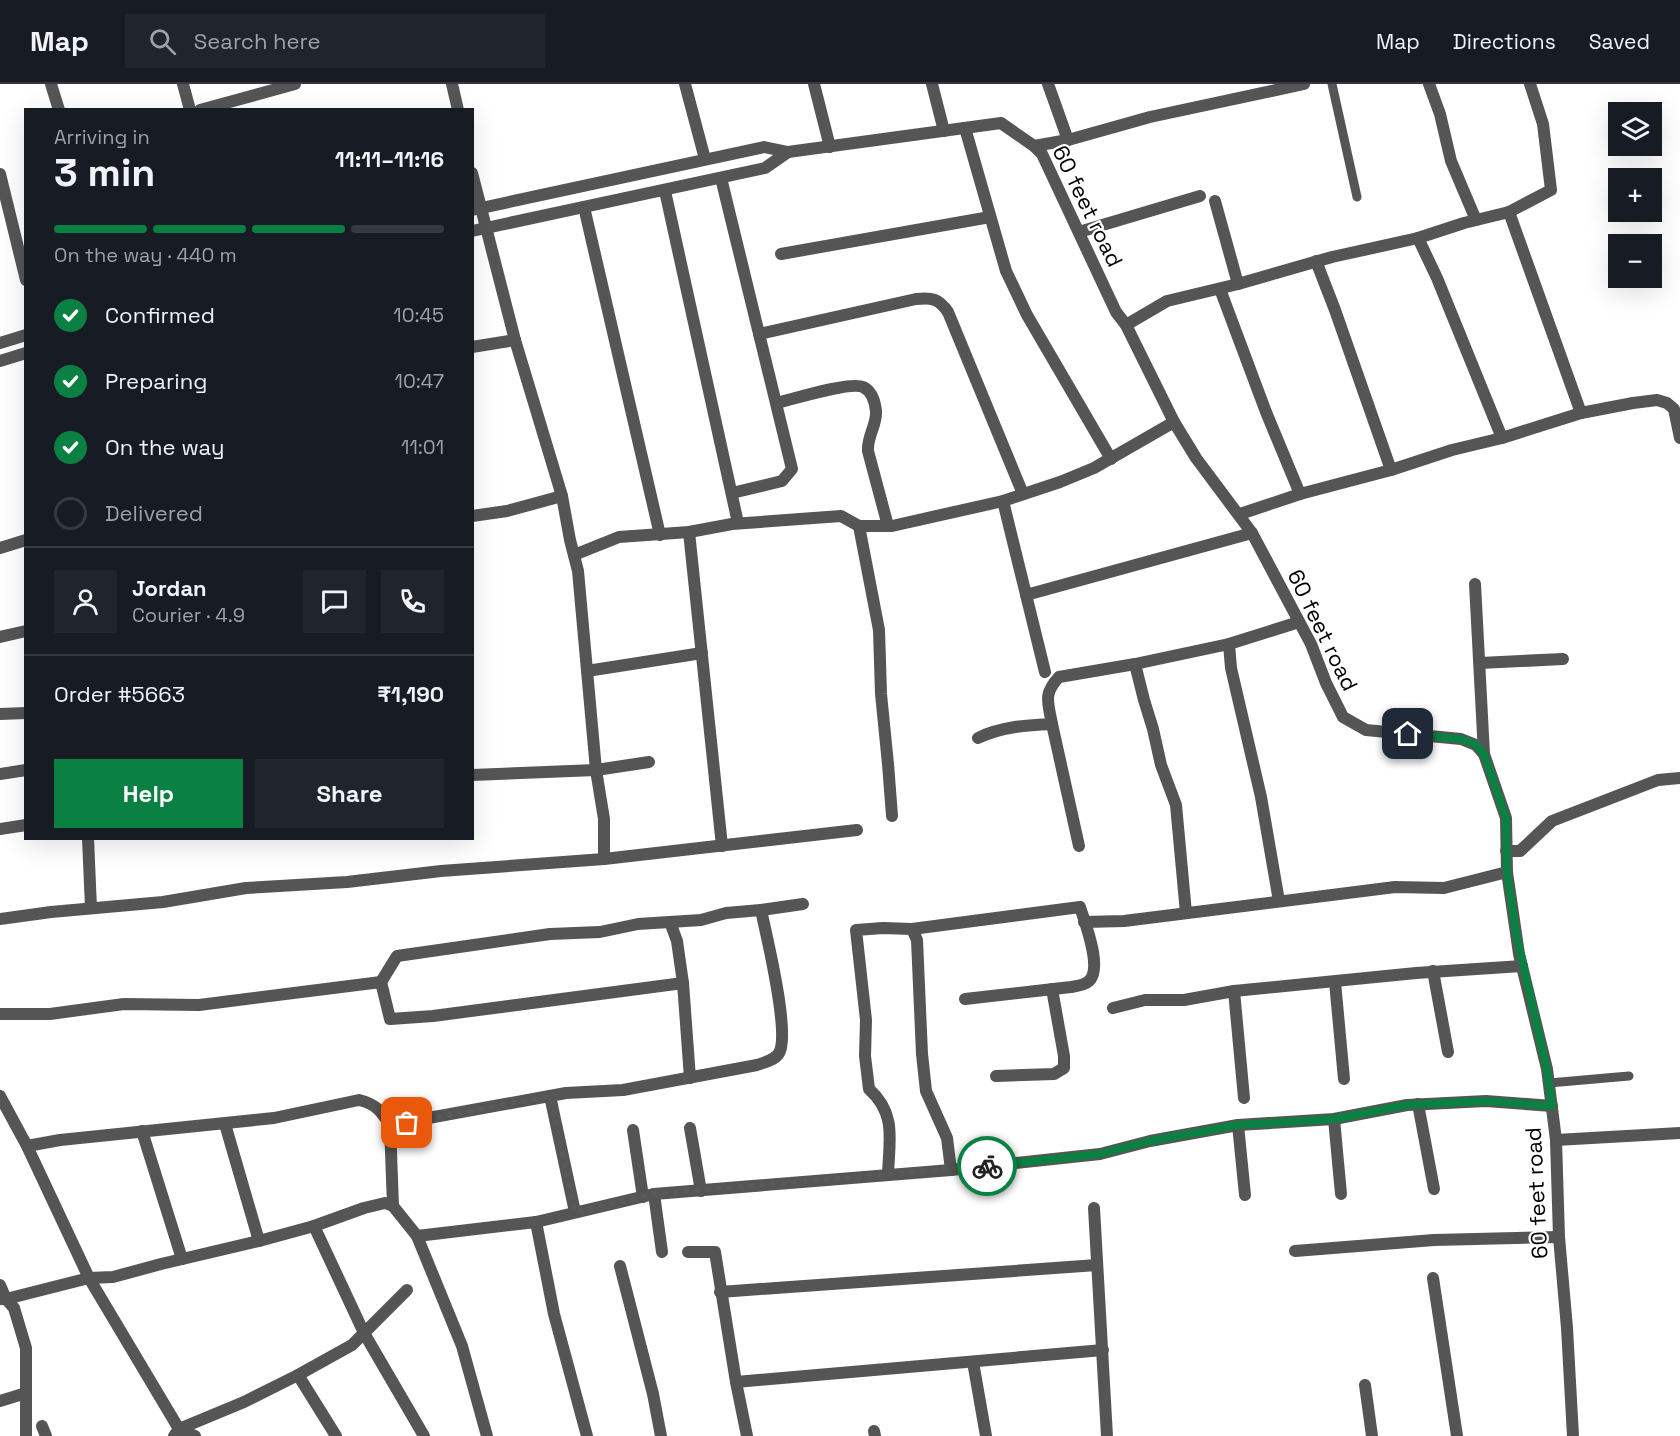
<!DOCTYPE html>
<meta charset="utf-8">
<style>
body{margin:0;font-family:"Space Grotesk",sans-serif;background:#20242c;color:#f1f3f6;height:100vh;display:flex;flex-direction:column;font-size:22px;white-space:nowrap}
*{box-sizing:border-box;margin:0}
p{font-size:20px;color:#9ea1a6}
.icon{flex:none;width:33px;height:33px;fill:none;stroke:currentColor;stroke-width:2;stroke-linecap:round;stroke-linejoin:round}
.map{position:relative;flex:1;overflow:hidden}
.side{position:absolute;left:24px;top:24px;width:450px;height:732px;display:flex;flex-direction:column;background:#171b24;border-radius:0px;box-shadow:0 6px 24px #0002}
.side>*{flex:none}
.buttons{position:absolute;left:1608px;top:18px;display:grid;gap:12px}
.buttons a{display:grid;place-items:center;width:54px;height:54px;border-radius:0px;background:#171b24;box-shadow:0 6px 24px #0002;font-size:30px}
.pin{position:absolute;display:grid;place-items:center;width:51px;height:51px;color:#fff;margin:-26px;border-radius:12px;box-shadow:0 3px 9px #0006}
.courier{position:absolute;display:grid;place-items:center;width:60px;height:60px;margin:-30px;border:4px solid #0b8043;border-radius:50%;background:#fff;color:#222;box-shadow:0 2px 8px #0007}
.summary em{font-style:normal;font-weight:600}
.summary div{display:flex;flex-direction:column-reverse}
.summary{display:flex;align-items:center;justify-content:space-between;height:102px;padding:0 30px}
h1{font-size:39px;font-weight:600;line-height:45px}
.bar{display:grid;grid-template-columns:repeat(4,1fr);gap:9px 6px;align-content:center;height:72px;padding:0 30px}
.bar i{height:8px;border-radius:4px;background:#363941}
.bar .active{background:#0b8043}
.bar p{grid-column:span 4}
.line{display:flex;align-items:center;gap:15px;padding:0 30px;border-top:2px solid #363941}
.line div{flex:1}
.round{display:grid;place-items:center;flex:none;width:63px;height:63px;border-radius:0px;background:#20242c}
ol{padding:0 30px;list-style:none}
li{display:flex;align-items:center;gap:18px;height:66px}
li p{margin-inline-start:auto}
li .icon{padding:6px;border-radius:50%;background:#0b8043;color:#fff;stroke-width:4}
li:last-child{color:#9ea1a6}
li i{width:33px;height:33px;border:3px solid #363941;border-radius:50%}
.cta{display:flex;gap:12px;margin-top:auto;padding:12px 30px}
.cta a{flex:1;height:69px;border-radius:0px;background:#0b8043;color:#fff;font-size:24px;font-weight:600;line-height:69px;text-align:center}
.cta a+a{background:#20242c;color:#f1f3f6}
header{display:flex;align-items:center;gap:36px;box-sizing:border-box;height:84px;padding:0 30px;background:#171b24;border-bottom:2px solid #363941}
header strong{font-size:28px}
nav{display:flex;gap:33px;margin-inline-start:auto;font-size:21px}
.search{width:420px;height:54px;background:#20242c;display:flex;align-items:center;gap:15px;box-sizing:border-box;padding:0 21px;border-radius:0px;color:#9ea1a6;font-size:22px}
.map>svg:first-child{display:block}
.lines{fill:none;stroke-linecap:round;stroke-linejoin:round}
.service{stroke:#555;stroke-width:9}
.minor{stroke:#555;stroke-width:12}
.tertiary{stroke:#555;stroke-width:12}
.done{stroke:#595959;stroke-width:6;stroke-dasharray:0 10.8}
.route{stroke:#0b8043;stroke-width:8}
.labels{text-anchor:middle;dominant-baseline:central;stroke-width:4.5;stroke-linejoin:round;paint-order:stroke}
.street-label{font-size:22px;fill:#000;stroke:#fff}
</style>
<header>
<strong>Map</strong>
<div class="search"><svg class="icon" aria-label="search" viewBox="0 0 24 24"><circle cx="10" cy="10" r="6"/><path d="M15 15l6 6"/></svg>Search here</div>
<nav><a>Map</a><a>Directions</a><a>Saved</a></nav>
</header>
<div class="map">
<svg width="1680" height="1352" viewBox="0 0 1680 1352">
<rect width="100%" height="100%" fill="#fff"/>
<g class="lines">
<!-- service -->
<g class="service">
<path d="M1332,0L1357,113"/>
<path d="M1549,999L1629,992"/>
</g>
<!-- minor -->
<g class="minor">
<path d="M51,0L59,26"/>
<path d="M183,0L190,26"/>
<path d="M452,0L458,26"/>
<path d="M685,0L705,75"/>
<path d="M814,0L830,63"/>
<path d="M932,0L944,47"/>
<path d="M1048,0L1068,56"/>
<path d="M1429,0L1440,30L1451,77L1476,136"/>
<path d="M200,26L295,0"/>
<path d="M965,44L1006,187L1027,231L1111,375"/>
<path d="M1034,62L1068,56L1150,33L1304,0"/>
<path d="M0,90L26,196"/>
<path d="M721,94L792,385L782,397L732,409"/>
<path d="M665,107L738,439"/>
<path d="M1215,117L1238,200"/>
<path d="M584,123L660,451"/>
<path d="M1509,128L1581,329"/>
<path d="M1079,148L1200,112"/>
<path d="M1418,154L1437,194L1502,354"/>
<path d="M781,170L990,133"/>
<path d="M1316,177L1335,226L1391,386"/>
<path d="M1220,205L1266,328L1300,410"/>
<path d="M1126,241L1167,217L1238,200L1332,173L1418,154L1464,139L1509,128L1551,106L1543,40L1530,0"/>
<path d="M759,250L916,215C932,213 939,215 948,228L1023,410"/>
<path d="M472,263L515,256"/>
<path d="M777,319C793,315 851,297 863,303C872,307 875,318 876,327C877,341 867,352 868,367L888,442"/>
<path d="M1003,417L1045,588"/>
<path d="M1240,430L1300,410L1391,386L1452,366L1502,354L1581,329L1633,319L1657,316L1667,319L1674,325L1680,354"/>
<path d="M472,432L507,427L562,412"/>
<path d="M859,442L879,546L881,610L888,680L892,732"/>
<path d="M689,448L722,762"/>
<path d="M0,464L26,456"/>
<path d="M574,471L619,453L689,448L732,440L841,432L859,442H892L1003,417L1060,398L1094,384L1174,338"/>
<path d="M1475,500L1484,670"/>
<path d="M1026,511L1252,449"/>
<path d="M0,553L26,547"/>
<path d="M1480,579L1563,575"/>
<path d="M1135,580L1144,616L1153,645L1161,681L1176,721L1186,829"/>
<path d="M587,587L702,569"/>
<path d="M0,630L26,629"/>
<path d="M1052,640L1079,762"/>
<path d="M978,654C1000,643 1027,641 1052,640C1048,618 1043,610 1059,593L1135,580L1229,560"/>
<path d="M0,690L26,686"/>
<path d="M472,691L596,686L649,678"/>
<path d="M0,745L26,741"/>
<path d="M88,754L91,824"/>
<path d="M1506,767H1520L1552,737L1658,696L1680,694"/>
<path d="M604,775L857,746"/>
<path d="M1279,817L1261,713L1231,584L1229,560L1299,538"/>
<path d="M0,835L51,828L163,818L246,804L347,798L441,787L604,775V735L596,686L578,487L570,456L562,412L515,256L472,89"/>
<path d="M1084,838L1124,837L1395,803L1444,804L1507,788"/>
<path d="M912,845L1080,823C1085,839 1103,884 1089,897C1085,901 1077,902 1071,903L965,915"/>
<path d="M1433,887L1448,968"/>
<path d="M381,898L397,872L550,850L600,848L638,840L701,836L726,829L761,826"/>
<path d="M1335,898L1344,995"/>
<path d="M683,899L690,994"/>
<path d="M1234,907L1244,1014"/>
<path d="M1113,924L1145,916H1184L1234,907L1416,889L1522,882"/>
<path d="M0,930H50L124,920L199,921L381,898L390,935L433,932L683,899L677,857L670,838"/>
<path d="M996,992L1054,990L1064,984V972L1052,905"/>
<path d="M0,1012L27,1062L89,1194L179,1345L195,1352"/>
<path d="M550,1012L575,1128"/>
<path d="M1418,1020L1434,1105"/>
<path d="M1334,1035L1341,1110"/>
<path d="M225,1040L259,1157"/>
<path d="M390,1041L393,1122"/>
<path d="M1238,1041L1245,1111"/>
<path d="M690,1044L701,1107"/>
<path d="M633,1046L643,1113"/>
<path d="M142,1047L182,1175"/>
<path d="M1556,1056L1680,1049"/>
<path d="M27,1062L60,1056L274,1034L359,1016C376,1020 381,1027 390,1041L566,1009L623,1006L757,981C765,978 777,976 780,967C789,944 767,854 761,826L803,820"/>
<path d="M888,1091C889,1057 897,1030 869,1005L865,972L866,936L856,846L883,844L912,845L917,856L922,970L926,1007L947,1054L951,1086"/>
<path d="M654,1110L662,1168"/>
<path d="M1094,1124L1107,1352"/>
<path d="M536,1138L554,1230L587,1352"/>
<path d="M417,1152L462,1262L487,1352"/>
<path d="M1295,1167L1434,1156L1559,1153"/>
<path d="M688,1168H715L736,1298L747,1352"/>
<path d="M620,1182L653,1310L661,1352"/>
<path d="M1433,1194L1457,1352"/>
<path d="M0,1201L6,1215L14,1224L26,1264V1352"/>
<path d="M407,1206L364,1249L424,1352"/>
<path d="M720,1208L1097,1181"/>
<path d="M0,1215H6L89,1194L113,1193L161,1180L259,1157L314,1142L364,1124L385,1119L393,1122L417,1152L536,1138L654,1110L951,1086L1100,1070L1150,1057L1238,1041L1334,1035L1407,1021L1486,1017L1552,1022"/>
<path d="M973,1278L986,1352"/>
<path d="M298,1291L352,1261L364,1249L314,1142"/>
<path d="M736,1298L1103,1266"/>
<path d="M1365,1301L1372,1352"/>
<path d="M0,1317L26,1309"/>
<path d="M42,1342L46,1352"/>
<path d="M874,1347L875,1352"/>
<path d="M174,1352L179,1345L244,1318L298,1291L336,1352"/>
</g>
<!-- tertiary -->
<g class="tertiary">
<path d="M472,126L764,63L788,68L1001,39L1034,62L1042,70L1116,228L1126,241L1174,338L1196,374L1252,449L1311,560L1326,599L1343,633L1366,646L1461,655L1476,661L1484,670L1506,734L1507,788L1519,870L1547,985L1556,1056L1559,1153L1567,1244L1573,1352"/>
<path d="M472,147L765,84L788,68"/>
<path d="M0,259L26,251"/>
<path d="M0,277L26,269"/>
</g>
</g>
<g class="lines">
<!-- done -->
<path class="done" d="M407,1039L550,1012L575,1128L654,1110L987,1082"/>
<!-- route -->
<path class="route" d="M987,1082L1100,1070L1150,1057L1238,1041L1334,1035L1407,1021L1486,1017L1552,1022L1547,986L1516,849L1507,788L1506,734L1484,670L1476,661L1461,655L1408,650"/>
</g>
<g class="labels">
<!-- street labels -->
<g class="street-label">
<text transform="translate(1088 122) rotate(64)">60 feet road</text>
<text transform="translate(1323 546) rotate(64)">60 feet road</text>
<text transform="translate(1536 1109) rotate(-93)">60 feet road</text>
</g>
</g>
</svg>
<div class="buttons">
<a><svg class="icon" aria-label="layers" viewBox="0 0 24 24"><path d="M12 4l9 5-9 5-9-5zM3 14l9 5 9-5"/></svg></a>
<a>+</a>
<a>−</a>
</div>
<div class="pin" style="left:407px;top:1039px;background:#ea580c"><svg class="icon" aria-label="bag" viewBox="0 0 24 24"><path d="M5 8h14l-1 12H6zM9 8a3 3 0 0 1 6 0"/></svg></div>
<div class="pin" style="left:1408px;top:650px;background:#1f2937"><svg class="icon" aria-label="home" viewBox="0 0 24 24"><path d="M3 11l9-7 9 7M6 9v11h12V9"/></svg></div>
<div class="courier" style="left:987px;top:1082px"><svg class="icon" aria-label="bike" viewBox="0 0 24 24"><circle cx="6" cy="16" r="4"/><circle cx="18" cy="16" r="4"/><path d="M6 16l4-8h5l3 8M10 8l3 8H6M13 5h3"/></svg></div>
<section class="side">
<div class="summary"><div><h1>3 min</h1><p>Arriving in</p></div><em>11:11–11:16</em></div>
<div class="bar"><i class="active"></i><i class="active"></i><i class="active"></i><i></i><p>On the way · 440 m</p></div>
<ol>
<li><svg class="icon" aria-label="check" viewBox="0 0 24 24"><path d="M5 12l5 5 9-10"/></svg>Confirmed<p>10:45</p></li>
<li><svg class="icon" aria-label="check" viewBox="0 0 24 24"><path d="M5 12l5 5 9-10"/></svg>Preparing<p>10:47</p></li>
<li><svg class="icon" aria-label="check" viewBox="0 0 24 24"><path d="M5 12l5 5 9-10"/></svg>On the way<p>11:01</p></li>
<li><i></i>Delivered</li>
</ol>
<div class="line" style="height:108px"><a class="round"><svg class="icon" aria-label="person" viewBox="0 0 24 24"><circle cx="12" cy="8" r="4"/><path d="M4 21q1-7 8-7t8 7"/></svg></a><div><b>Jordan</b><p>Courier · 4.9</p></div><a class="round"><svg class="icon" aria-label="chat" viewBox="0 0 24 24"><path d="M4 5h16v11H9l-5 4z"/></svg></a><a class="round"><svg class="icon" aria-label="phone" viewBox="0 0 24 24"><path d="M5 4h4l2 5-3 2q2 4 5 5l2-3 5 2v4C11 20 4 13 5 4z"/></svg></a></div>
<div class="line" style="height:78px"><div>Order #5663</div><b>₹1,190</b></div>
<div class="cta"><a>Help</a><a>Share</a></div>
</section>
</div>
